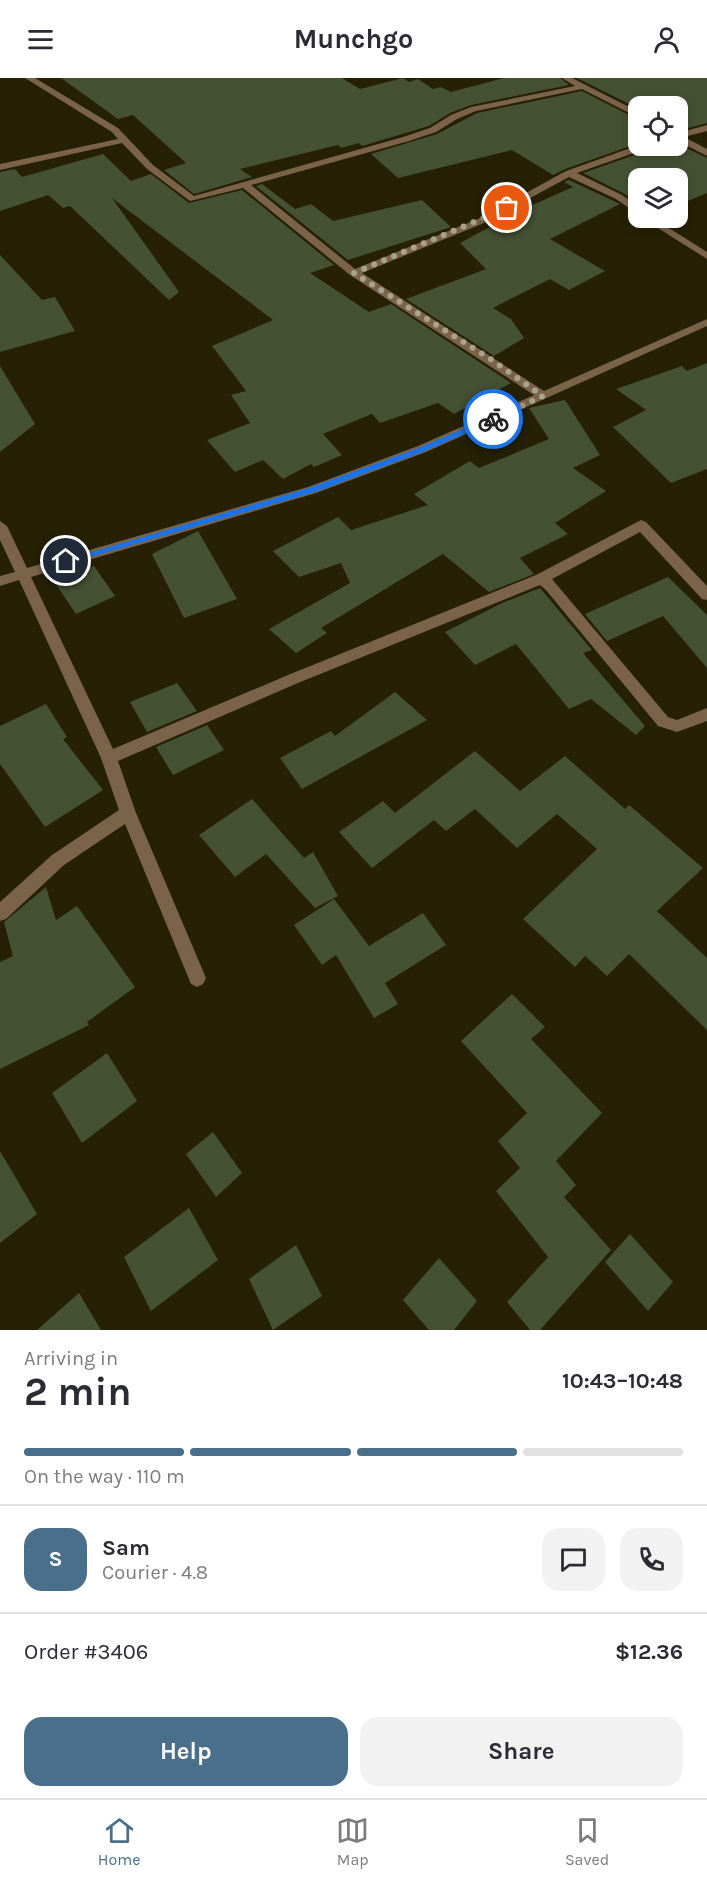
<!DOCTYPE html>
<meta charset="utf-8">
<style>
body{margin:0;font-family:Karla,sans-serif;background:#f2f2f3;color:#2b2b33;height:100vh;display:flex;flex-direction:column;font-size:22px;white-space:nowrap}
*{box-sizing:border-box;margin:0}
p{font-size:20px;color:#7c7c81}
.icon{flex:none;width:33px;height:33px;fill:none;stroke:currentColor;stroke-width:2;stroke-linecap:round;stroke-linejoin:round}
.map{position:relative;height:1252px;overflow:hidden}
.side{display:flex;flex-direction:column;background:#fff;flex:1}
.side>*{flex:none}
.tools{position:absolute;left:628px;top:18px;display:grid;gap:12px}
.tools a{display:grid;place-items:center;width:60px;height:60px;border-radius:12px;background:#fff;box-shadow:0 3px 9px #0003;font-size:30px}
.pin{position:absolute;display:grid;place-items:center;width:51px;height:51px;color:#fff;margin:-26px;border:3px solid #fff;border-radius:50%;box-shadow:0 2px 6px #0007}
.courier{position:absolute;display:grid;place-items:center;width:60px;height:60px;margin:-30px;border:4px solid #1a73e8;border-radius:50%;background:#fff;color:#222;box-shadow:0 2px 8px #0007}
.headline em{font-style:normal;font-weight:700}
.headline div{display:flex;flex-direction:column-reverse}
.headline{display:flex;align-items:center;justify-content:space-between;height:102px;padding:0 24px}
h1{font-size:39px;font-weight:700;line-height:45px}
.bar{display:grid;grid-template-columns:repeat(4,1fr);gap:9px 6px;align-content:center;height:72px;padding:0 24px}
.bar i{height:8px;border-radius:4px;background:#e1e1e2}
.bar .active{background:#4a6f8a}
.bar p{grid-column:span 4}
.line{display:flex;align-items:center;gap:15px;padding:0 24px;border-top:2px solid #e1e1e2}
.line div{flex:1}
.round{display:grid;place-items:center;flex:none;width:63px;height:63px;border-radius:18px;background:#f2f2f3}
.action{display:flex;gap:12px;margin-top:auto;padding:12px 24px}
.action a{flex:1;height:69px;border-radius:18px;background:#4a6f8a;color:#fff;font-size:24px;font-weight:700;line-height:69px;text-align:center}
.action a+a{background:#f2f2f3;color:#2b2b33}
header{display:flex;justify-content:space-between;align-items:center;height:78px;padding:0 24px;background:#fff;font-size:27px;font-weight:700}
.tab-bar{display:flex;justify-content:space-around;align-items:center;height:84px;border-top:2px solid #e1e1e2;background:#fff;font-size:16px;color:#7c7c81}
.tab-bar a{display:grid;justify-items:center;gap:3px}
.tab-bar .active{color:#4a6f8a}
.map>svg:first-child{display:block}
.building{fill:#455133}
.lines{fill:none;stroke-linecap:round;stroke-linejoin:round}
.minor{fill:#7a6349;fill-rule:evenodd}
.route{fill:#1a73e8}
.done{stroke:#a7a38e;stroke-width:6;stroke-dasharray:0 10.8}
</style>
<header><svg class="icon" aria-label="menu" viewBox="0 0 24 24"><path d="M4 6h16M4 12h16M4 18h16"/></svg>Munchgo<svg class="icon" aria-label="person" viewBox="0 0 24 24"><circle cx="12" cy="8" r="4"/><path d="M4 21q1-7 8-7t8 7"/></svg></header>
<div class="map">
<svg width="707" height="1252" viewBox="0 0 707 1252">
<rect width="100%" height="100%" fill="#262004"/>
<!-- building -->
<g class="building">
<path d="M61,0H342L360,11L403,0L409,4L418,1L433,11L441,9L451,14L504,0H560L569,7L471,27L450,35L429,48L362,68L359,65L341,70L338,67L240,91L252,99L194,116L164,92L186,85L133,37L118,41Z"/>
<path d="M577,0H707V45L678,53V28H639V31Z"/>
<path d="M582,13L639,42V65L565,91L553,97L512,72L398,100L371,76L437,56L477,35Z"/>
<path d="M678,66L707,80V115L678,127V100H639V126L623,115L583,95L649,72L651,68H678Z"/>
<path d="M103,76L131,103L151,96L189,125L242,112L334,187L310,195L369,234L391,226L511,305L454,336L438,325L380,345L372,336L323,356L342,377L314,389L311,386L283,401L263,382L235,394L207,362L250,345L231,317L246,313L212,268L273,242L112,120L179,214L169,222L70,128L63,130L48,117L0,133V94L15,91L22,99Z"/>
<path d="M569,102L620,126L550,161L605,193L569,212L550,201L493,230L511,241L524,260L494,278L406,221L486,191L460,165L519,133L573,109L564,104Z"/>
<path d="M262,106L295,131L311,126L333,143L422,122L451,149L348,182L256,108Z"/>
<path d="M0,177L42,222L55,219L75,253L0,274Z"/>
<path d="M707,285V391L671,405L613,349L646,332L616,311L682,288L687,293Z"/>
<path d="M0,288L35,346L0,374Z"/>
<path d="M565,322L600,377L573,390L606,413L555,445L568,456L520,480L534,496L489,514L443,476L321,550L327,555L296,575L269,551L350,505L341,485L299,499L273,473L338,439L351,452L428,427L414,416L470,383L479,390L549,361L529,330Z"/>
<path d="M198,453L237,521L184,540L152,476Z"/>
<path d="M94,488L115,518L76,536L55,505Z"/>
<path d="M668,499L707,537V590L663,538L607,563L585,536Z"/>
<path d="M540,510L592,572L583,575L645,648L636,657L591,621L569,631L516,566L475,587L445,554L502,525Z"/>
<path d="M177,605L197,633L147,654L130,624Z"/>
<path d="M395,614L427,642L302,711L280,680L331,653L335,658Z"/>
<path d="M46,626L67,659L63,661L103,712L45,749L0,686V648Z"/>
<path d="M207,647L224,672L173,697L156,669Z"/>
<path d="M475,673L520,713L565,678L625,731L629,727L703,790L657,833L707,880V952L629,876L607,898L585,878L575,889L523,841L597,771L557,736L517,770L475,731L446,753L434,742L372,790L339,754L383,723L395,735Z"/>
<path d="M252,721L304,780L313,774L338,818L315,830L266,776L235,799L199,757Z"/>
<path d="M46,809L56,842L77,828L135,909L87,944L89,947L0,991V884L13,878L4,844Z"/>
<path d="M334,821L369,868L423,835L446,867L385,905L398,926L374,940L336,877L322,887L294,847Z"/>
<path d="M512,916L545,949L531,961L602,1035L556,1083L576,1107L564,1119L611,1172L540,1252H530L507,1224L548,1179L496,1113L520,1090L498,1063L527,1035L461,963Z"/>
<path d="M107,975L137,1023L82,1065L52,1015Z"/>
<path d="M213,1054L242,1095L216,1119L186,1076Z"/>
<path d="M0,1073L37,1136L0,1165Z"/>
<path d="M189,1130L218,1182L151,1233L124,1179Z"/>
<path d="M630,1156L673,1204L648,1233L605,1184Z"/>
<path d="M296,1167L322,1218L273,1252L249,1201Z"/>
<path d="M439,1180L477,1223L454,1252H429L403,1222Z"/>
<path d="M79,1215L101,1252H37Z"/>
</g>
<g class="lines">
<!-- minor -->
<g class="minor">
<path d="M25,0H35L118,50L153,87L194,118L403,59L430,50L451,37L471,29L575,8L562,0H572L639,34V40L582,11L476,33L457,41L436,54L409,63L251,107L355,191L478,141L566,93L639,67L649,68L648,70L577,95L622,117L639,129V137L616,121L569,99L484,145L362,195L544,313L707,241V248L426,374L316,415L31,499L113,671L288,597L536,497L641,442L646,444L707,508V522L702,521L640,454L552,501L668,639L677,642L707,630V643L677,654L658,648L546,512L540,507L298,605L118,683L136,735L206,900L203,906L197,909L191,906L125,746L64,787L6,841L0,843V824L52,777L119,732L101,680L19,502L0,508V498L15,494L0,462V443L7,448L27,490L308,409L418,368L534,317L350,197L243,110L190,123L147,91L122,65L0,92V86L118,61L112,54Z"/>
<path d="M707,47V53L684,59L707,71V78L678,63V55Z"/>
<path d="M642,140H653L707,174V181Z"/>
</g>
</g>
<!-- route -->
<path class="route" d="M493,338L497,341L496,342L425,373L315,414L66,486L62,483L309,410L419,370Z"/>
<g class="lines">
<!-- done -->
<path class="done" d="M493,341L543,318L489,280L354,195L507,130"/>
</g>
</svg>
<div class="tools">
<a><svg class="icon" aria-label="locate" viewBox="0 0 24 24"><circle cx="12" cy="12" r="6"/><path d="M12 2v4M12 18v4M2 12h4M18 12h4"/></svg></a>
<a><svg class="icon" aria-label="layers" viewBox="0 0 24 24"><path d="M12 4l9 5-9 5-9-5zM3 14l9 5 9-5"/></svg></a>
</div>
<div class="pin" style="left:507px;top:130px;background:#ea580c"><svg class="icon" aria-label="bag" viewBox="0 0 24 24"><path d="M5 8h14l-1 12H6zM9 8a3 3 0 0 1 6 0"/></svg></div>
<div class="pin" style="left:66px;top:483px;background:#1f2937"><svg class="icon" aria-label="home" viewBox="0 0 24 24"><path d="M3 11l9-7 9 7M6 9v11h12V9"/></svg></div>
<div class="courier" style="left:493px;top:341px"><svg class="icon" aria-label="bike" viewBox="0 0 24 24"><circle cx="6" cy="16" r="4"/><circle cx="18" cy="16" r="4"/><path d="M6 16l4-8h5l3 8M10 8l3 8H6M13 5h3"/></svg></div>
</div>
<section class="side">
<div class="headline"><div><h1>2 min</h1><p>Arriving in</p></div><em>10:43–10:48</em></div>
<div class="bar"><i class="active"></i><i class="active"></i><i class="active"></i><i></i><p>On the way · 110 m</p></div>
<div class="line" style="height:108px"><b class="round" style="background:#4a6f8a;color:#fff">S</b><div><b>Sam</b><p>Courier · 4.8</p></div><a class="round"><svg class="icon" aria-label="chat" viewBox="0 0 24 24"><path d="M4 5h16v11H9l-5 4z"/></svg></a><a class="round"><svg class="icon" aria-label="phone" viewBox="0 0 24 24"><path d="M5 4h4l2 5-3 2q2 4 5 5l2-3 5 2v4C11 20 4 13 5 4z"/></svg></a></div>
<div class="line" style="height:78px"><div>Order #3406</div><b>$12.36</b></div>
<div class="action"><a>Help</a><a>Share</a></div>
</section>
<nav class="tab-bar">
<a class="active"><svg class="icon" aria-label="home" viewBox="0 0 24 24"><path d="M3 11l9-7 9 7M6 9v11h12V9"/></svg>Home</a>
<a><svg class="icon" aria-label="map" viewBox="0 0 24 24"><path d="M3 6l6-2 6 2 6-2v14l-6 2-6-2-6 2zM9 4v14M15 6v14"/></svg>Map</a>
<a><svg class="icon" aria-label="saved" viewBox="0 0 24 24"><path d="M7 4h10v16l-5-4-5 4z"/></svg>Saved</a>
</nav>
